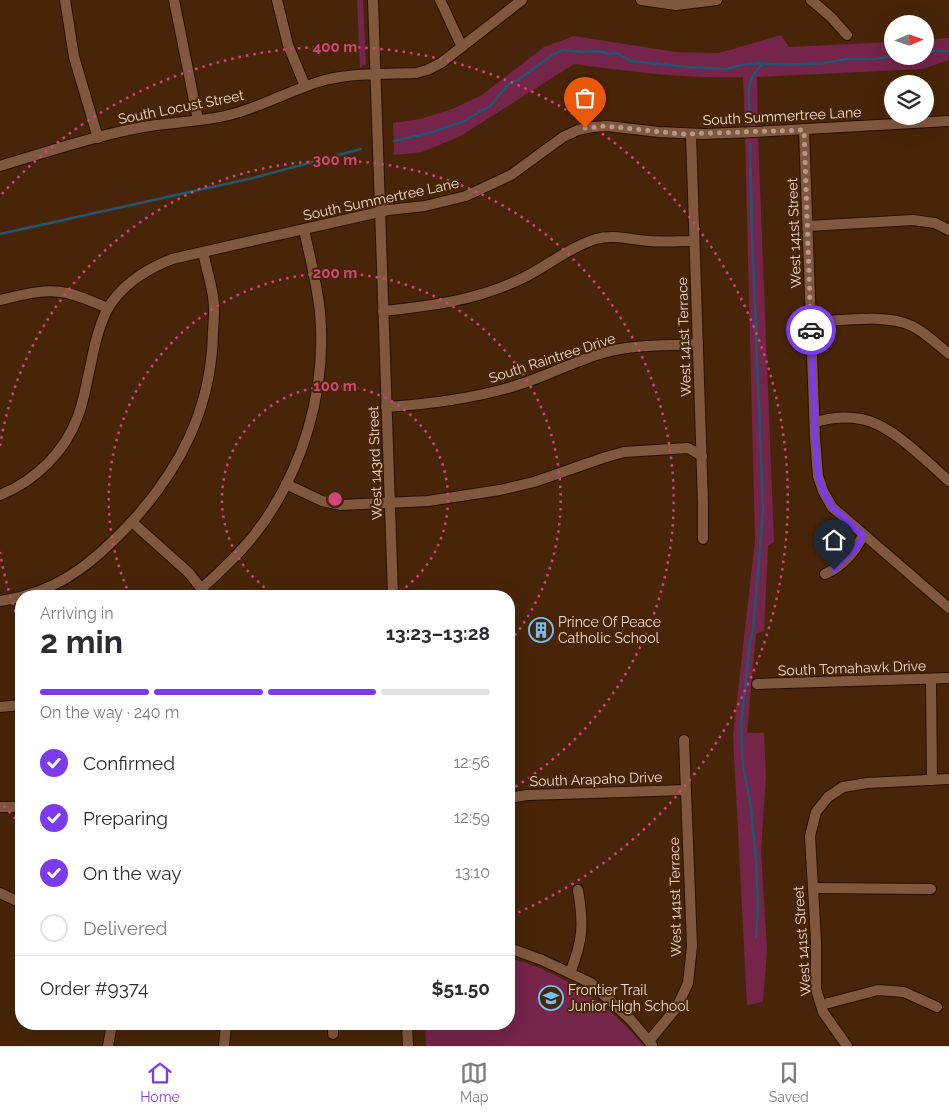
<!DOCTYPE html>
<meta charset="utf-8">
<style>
body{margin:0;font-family:Raleway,sans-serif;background:#f2f2f3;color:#2b2b33;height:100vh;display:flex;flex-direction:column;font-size:19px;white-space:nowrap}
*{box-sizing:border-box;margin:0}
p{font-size:16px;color:#7c7c81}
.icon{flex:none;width:28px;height:28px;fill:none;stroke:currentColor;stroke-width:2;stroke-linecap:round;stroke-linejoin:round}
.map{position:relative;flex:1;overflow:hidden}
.sheet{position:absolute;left:15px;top:590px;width:500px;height:440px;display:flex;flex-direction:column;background:#fff;border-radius:20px;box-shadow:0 5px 20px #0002}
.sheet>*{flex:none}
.needle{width:32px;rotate:88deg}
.tools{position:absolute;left:884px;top:15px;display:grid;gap:10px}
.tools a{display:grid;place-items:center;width:50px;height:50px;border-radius:50%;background:#fff;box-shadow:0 5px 20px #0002;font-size:25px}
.pin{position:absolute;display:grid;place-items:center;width:42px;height:42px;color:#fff;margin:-51px -21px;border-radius:50% 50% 50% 0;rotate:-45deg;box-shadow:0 0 5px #0007}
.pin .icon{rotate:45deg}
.courier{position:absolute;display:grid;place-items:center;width:50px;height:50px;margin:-25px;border:4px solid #7c3aed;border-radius:50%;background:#fff;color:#222;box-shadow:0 1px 6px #0007}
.overview em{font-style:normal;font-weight:700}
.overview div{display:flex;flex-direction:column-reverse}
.overview{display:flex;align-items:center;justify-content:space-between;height:85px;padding:0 25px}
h1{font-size:32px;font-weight:700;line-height:38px}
.bar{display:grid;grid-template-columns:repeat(4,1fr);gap:8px 5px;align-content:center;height:60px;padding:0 25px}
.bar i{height:6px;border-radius:4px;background:#e1e1e2}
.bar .on{background:#7c3aed}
.bar p{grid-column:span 4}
.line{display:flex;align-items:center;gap:12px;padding:0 25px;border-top:1px solid #e1e1e2}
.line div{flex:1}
ol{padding:0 25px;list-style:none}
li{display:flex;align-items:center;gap:15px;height:55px}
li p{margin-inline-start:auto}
li .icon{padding:5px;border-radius:50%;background:#7c3aed;color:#fff;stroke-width:4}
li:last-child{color:#7c7c81}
li i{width:28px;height:28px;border:2px solid #e1e1e2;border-radius:50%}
.dock{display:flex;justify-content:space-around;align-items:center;height:70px;border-top:1px solid #e1e1e2;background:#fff;font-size:14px;color:#7c7c81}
.dock a{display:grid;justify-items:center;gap:2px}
.dock .on{color:#7c3aed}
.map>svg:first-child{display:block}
.green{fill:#75254a}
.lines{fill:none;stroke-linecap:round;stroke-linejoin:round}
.stream{stroke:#225773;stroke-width:2.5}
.minor-casing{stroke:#290f00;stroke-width:12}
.minor{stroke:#80583d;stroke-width:10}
.done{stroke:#b69a86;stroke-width:5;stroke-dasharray:0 9}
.route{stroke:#7c3aed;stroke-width:6}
.ring{fill:none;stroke:#ce4877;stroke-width:2.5;stroke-dasharray:2.5 5}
.labels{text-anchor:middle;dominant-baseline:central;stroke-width:4;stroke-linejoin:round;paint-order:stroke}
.street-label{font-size:14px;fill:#f1d9ca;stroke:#482508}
.poi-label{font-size:14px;fill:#f1d9ca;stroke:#482508;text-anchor:start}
.centre{fill:#ce4877;stroke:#482508;stroke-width:2.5}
.ring-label{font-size:15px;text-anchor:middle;font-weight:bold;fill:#ce4877;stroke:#482508;stroke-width:4;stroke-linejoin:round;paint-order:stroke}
</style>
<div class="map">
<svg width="949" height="1046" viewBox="0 0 949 1046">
<rect width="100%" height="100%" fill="#482508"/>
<!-- green -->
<g class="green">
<path d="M357,0H363L366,66L364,65L360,68Z"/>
<path d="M781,35L789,47L892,42V56H925V40L949,38V60L922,69L757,77L758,127H745L743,77C686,79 631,72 574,64L459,137L422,152L394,155L393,123L420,119L452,109L482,95L544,47L574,36L676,52L719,53Z"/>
<path d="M745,136H758L774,542L768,546L764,631L756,634L747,733H764L766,777L761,850L767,950L763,1002L747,1005L733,735L755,540Z"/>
<path d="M509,958C563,972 608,1003 644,1046H426L425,1024H509Z"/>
</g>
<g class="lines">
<!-- stream -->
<g class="stream">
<path d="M925,51H949"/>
<path d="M751,121C748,98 744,79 764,63"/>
<path d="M394,141L429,133L462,122L490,106L508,85L518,80L548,58L562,50L582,52L599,51L609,54L617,53L630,61L688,67L726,69L741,65L759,63L784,65L824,63L846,59H876L892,56"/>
<path d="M750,144L752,231L763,511L753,631L750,641L741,726L743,766L750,801L756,859L758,906L756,937"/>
<path d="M0,234L253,178L361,149"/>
</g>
<defs>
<g id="minor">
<path d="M65,0L74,57L98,138"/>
<path d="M174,0L198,120"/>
<path d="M277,0L288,45L305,86"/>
<path d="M373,0L393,596"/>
<path d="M440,0L462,47"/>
<path d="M641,0L676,5L717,0"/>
<path d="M811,0L831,17L847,35"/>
<path d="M804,129L815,438L818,476L823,491L832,507L949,608"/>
<path d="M691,134L703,503V539"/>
<path d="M0,166C47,152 94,136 143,127C171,122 201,122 229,115C262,107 292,89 325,80C354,73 386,74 416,73L427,70L441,63L522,0"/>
<path d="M808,226L913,220L935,223L949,230"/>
<path d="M0,300C22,295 44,288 67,293C81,296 95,303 108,308"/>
<path d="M383,311C432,306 478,300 523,278C547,266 570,247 596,239C613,234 632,240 649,241C664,242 679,241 694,241"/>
<path d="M811,322C840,321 886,313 912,326C926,333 937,344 949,354"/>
<path d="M386,407C432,404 478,398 521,384C549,375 575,361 603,353C634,344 666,346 698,344"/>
<path d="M815,422C829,418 846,416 861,419C891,424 926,461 949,481"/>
<path d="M286,484L322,501L341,505L428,501L500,490L534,482L603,458L624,452L688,448L702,456"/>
<path d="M0,495C35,481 65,452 78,416C84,401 86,384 90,368C94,348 98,328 107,310C121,284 147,269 172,259L388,210L425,206L466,196L511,175L563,137L578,130L592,127L607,126L659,132L703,134L755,132L949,121"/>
<path d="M132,522L189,573L207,596"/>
<path d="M825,574C843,566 855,552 863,535"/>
<path d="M202,588C221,571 239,554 255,534C303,472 327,390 320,312C317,284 310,257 304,230"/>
<path d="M23,596C65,586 97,558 126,528C179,472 212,409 213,331C214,320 215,308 213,297C211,282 206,267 203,252"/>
<path d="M0,601L21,597"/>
<path d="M931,679L932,780"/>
<path d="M757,684L949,678"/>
<path d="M0,707L21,705"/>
<path d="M509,798L527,795L686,790"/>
<path d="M0,807H21"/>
<path d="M813,888L931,889"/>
<path d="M0,893L21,903"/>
<path d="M509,948L542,960L591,983L631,1020L652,1045"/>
<path d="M570,973C583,940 584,925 578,890"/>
<path d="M821,1005L878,990L904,992L937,1007"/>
<path d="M333,1024V1034"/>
<path d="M407,1024L408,1046"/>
<path d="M649,1041L677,1007L688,983L692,946L684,740"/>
<path d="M108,1046L112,1024"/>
<path d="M224,1046L226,1024"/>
<path d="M847,1046L823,1012L816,989V941L810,836L816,812L828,797L843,787L867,783L949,779"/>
</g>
</defs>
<!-- minor casing -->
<use href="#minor" class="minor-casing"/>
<!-- minor -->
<use href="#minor" class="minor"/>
</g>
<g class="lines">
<!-- done -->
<path class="done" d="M585,128L606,126L681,134L804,130L811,330"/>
<!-- route -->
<path class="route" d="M811,330L815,438L818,476L823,491L832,507L863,535L858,546L834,570"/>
</g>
<!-- distance rings -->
<g class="ring">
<path d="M277 596A113 113 0 1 1 393 596"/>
<path d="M130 595A226 226 0 1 1 509 643"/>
<path d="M21 626A339 339 0 0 1 0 552M0 446A339 339 0 1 1 510 790"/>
<path d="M21 824A452 452 0 0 1 2 804M2 194A452 452 0 1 1 512 915"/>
</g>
<!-- icons -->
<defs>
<symbol id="building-ring" viewBox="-11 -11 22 22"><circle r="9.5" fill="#482508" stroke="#6dc2f3" stroke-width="1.5"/><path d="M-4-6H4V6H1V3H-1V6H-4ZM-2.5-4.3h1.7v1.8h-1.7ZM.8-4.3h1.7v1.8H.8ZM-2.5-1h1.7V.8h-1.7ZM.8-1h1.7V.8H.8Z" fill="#6dc2f3"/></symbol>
<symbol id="school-ring" viewBox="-11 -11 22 22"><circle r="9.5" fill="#482508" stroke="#6dc2f3" stroke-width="1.5"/><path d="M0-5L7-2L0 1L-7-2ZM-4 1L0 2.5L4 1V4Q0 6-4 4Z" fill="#6dc2f3"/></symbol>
</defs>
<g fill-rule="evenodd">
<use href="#building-ring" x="527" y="616" width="28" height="28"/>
<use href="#school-ring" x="537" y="984" width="28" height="28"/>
</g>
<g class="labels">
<!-- street labels -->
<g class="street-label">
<text transform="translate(181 107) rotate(-11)">South Locust Street</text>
<text transform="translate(782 116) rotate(-3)">South Summertree Lane</text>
<text transform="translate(381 199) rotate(-12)">South Summertree Lane</text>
<text transform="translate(794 233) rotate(-92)">West 141st Street</text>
<text transform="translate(684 337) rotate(-92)">West 141st Terrace</text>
<text transform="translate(552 358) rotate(-18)">South Raintree Drive</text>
<text transform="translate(375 463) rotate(-92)">West 143rd Street</text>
<text transform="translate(852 668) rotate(-2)">South Tomahawk Drive</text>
<text transform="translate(596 779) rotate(-2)">South Arapaho Drive</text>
<text transform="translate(675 897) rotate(-91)">West 141st Terrace</text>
<text transform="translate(802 941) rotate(-94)">West 141st Street</text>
</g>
<!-- poi labels -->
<g class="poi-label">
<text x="558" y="622">Prince Of Peace<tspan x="558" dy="16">Catholic School</tspan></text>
<text x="568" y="990">Frontier Trail<tspan x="568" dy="16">Junior High School</tspan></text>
</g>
</g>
<circle cx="335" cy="499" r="8" class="centre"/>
<g class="ring-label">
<text x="335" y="52">400 m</text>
<text x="335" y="165">300 m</text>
<text x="335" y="278">200 m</text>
<text x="335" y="391">100 m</text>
</g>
</svg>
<div class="tools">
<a><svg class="needle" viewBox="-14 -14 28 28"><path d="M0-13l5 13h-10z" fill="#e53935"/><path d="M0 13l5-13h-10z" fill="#7c7c81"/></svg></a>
<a><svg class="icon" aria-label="layers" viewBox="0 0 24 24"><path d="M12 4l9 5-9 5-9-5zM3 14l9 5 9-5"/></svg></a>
</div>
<div class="pin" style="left:585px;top:128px;background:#ea580c"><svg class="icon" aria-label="bag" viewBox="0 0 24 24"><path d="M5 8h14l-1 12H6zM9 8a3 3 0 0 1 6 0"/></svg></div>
<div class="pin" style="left:834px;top:570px;background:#1f2937"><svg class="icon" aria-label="home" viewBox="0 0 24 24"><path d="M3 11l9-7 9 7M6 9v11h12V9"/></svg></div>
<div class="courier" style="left:811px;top:330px"><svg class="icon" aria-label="car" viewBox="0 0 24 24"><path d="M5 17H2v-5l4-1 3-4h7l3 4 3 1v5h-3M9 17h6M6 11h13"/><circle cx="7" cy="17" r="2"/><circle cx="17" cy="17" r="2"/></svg></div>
<section class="sheet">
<div class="overview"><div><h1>2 min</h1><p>Arriving in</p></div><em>13:23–13:28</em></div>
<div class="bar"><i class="on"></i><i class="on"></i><i class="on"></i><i></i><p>On the way · 240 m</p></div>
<ol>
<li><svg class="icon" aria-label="check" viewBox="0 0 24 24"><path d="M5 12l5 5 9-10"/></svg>Confirmed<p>12:56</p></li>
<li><svg class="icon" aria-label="check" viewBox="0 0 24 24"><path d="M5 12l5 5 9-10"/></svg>Preparing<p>12:59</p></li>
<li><svg class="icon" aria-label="check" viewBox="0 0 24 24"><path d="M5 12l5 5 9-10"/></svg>On the way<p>13:10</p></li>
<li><i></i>Delivered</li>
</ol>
<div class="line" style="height:65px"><div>Order #9374</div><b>$51.50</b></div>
</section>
</div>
<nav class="dock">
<a class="on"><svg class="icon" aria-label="home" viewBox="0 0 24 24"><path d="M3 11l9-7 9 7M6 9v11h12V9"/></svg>Home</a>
<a><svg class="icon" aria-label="map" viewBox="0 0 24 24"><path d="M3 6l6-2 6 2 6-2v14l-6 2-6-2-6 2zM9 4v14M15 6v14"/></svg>Map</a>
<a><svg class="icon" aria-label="saved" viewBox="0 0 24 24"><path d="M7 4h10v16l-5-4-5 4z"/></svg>Saved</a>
</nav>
